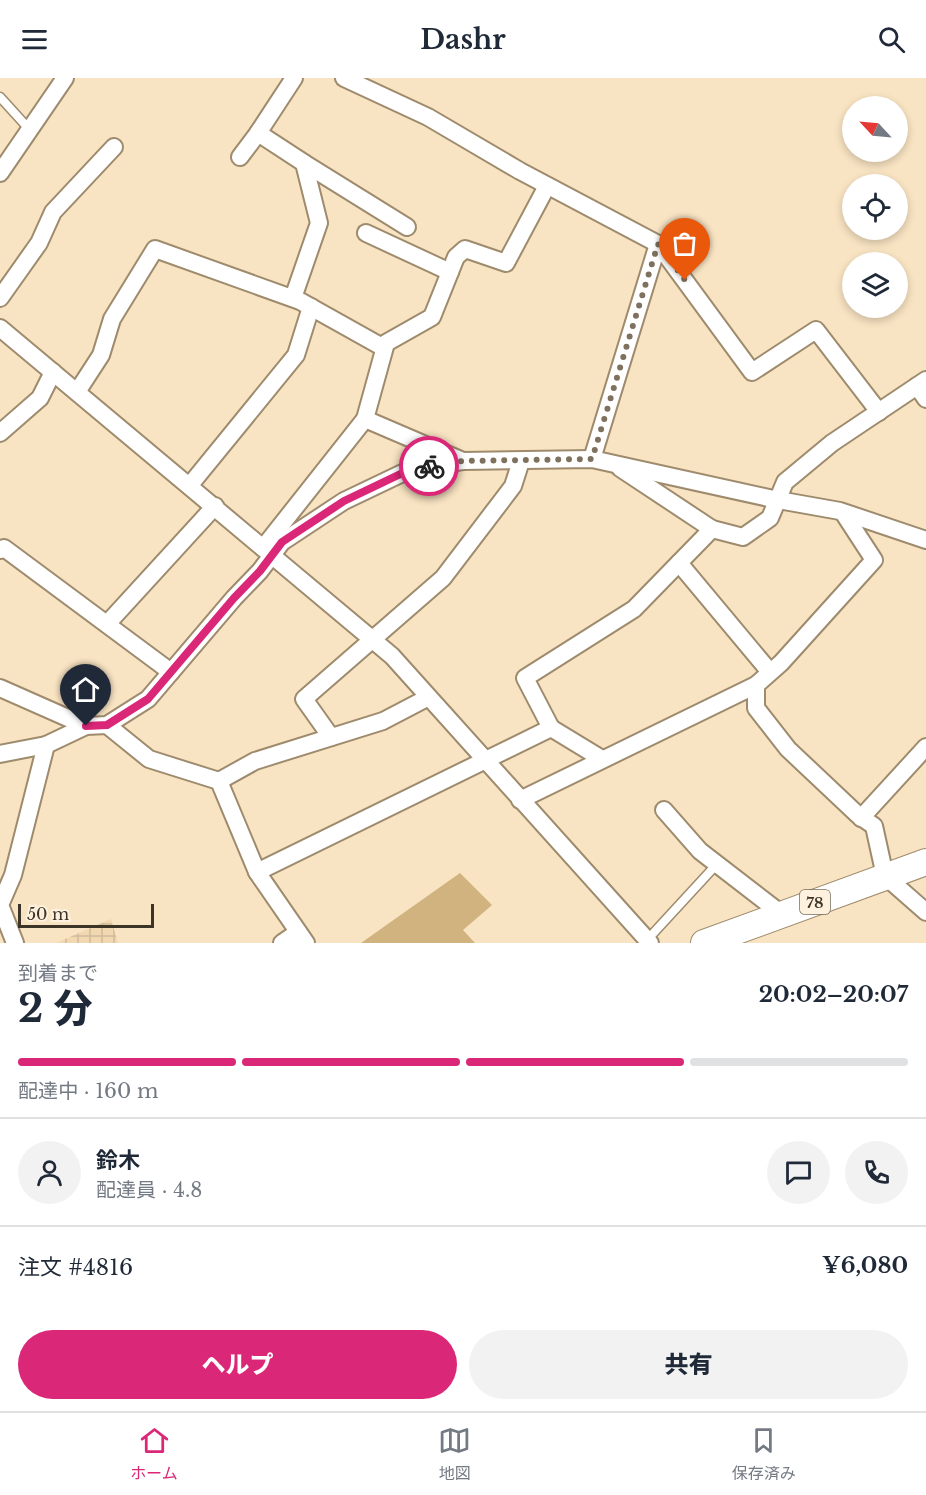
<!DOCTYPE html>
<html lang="ja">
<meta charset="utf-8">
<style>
body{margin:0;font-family:"Libre Baskerville","Noto Sans JP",serif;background:#f2f2f3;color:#1f2937;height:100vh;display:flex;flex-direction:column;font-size:22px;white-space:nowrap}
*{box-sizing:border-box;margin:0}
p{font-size:20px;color:#747a83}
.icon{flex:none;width:33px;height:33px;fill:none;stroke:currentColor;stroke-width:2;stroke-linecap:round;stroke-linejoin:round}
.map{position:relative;height:865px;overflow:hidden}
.drawer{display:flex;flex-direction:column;background:#fff;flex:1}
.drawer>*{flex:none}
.needle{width:39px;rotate:296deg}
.buttons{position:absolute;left:842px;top:18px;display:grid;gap:12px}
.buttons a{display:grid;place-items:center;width:66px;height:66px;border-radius:50%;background:#fff;box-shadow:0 3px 9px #0003;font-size:30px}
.scale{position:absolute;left:18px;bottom:15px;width:136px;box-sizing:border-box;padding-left:6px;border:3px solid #3c3427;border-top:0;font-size:16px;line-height:21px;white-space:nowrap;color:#3c3427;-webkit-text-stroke:4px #fef1de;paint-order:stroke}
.pin{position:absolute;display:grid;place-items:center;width:51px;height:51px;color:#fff;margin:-62px -26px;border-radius:50% 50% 50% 0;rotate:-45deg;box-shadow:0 0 6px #0007}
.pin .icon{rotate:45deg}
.courier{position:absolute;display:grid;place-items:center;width:60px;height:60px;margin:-30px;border:4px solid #db2777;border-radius:50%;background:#fff;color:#222;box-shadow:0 2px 8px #0007}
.summary em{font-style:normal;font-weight:800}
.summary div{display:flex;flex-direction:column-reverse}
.summary{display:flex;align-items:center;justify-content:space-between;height:102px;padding:0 18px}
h1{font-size:39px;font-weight:800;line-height:45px}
.bar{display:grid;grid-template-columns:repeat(4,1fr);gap:9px 6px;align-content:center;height:72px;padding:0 18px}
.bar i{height:8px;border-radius:4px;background:#e0e1e3}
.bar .on{background:#db2777}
.bar p{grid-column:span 4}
.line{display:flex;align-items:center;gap:15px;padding:0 18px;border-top:2px solid #e0e1e3}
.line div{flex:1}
.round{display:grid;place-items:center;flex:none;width:63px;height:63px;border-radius:32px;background:#f2f2f3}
.action{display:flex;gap:12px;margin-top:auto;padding:12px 18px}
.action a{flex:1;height:69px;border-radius:36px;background:#db2777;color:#fff;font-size:24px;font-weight:800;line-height:69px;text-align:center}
.action a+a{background:#f2f2f3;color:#1f2937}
header{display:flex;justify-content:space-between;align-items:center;height:78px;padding:0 18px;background:#fff;font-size:27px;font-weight:800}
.menu{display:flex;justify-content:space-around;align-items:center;height:84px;border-top:2px solid #e0e1e3;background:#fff;font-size:16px;color:#747a83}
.menu a{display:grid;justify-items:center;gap:3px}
.menu .on{color:#db2777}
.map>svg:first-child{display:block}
.industrial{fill:url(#industrial-grid)}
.park{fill:#d1b380}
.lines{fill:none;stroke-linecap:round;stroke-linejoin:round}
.lane-casing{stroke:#9e8b6d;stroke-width:11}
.street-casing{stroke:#9e8b6d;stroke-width:20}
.primary-casing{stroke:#9e8b6d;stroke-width:28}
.lane{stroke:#fff;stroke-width:8}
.street{stroke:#fff;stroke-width:16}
.primary{stroke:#fff;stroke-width:26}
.done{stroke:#7e715d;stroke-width:6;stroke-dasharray:0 10.8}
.route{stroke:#db2777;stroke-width:8}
.labels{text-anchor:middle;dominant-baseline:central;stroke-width:5;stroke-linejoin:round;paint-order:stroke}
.shield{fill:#fef1de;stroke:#766d5e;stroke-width:1.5}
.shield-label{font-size:15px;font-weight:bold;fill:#3c3427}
</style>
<header><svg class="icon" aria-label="menu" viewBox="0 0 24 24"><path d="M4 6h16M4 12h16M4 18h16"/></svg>Dashr<svg class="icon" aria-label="search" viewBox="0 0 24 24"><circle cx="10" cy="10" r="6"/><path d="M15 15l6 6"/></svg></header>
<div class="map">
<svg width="926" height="865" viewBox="0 0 926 865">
<defs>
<pattern id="industrial-grid" width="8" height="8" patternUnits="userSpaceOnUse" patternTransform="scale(1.5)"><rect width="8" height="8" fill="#f1d8b1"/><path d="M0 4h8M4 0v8" fill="none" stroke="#d0ba98"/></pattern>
</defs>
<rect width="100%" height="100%" fill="#f8e3c2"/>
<!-- industrial -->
<path class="industrial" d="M111,841L118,865H56Z"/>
<!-- park -->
<path class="park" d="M460,795L492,827L463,852L475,865H361Z"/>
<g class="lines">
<defs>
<g id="lane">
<path d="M0,19L30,52"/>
<path d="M647,862L717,786"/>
</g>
<g id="street">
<path d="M344,0L428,39L520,93L658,166L752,294L816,252L879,334"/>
<path d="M240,79L261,51"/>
<path d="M304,85L407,149"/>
<path d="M0,95L65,0"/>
<path d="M366,155L450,194"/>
<path d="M0,220L39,165L53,134L114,69"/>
<path d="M293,220L319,145L304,85L258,55L294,0"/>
<path d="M0,250L392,578L650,865"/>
<path d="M917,308L926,321"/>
<path d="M77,314L101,277L112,241L155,171L300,223L384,270"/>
<path d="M365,341L386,265L432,239L456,179L465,171L506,185L547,108"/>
<path d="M0,355L40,320L53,294"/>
<path d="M592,381L658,166"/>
<path d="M620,390L712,451"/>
<path d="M190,407L296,277L311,229"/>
<path d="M263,470L365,341L463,383"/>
<path d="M0,472L4,470L171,594"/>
<path d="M679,485L770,594"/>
<path d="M107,546L215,428"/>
<path d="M756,607V630L788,671L858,737L874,748L885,798L926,834"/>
<path d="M0,610L86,648"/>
<path d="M107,647L149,681L219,703L255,683L383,643L427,620"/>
<path d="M551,650L525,600L634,531L712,451L743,459L770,440L785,404L832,365L926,302"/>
<path d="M331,659L304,621L443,500L513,408L521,383"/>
<path d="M0,676L46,667L86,648L107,647L148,621L234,520L260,493L282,464L344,423L413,390L463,383L592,381L778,422L840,433L926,462"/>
<path d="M219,703L257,794"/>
<path d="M520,722L756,607L781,585L874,482L844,436"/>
<path d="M664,732L700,773L783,837"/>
<path d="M861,740L926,669"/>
<path d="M15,865L0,827L13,797L46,667"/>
<path d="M282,865L298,854"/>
<path d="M306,865L257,794L551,650L602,681"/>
</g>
<path id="primary" d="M704,865L926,784"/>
</defs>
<!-- lane casing -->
<use href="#lane" class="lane-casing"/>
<!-- street casing -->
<use href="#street" class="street-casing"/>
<!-- primary casing -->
<use href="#primary" class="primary-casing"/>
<!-- lane -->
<use href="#lane" class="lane"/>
<!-- street -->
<use href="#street" class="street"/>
<!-- primary -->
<use href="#primary" class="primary"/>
</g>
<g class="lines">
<!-- done -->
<path class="done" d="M429,388L463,383L592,381L658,166L685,202"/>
<!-- route -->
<path class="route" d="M86,648L107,647L148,621L234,520L260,493L282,464L344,423L413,390L429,388"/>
</g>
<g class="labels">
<!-- shield labels -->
<rect class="shield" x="800" y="812" width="30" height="24" rx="4.5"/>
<g class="shield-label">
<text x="815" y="824">78</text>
</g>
</g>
</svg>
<div class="buttons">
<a><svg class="needle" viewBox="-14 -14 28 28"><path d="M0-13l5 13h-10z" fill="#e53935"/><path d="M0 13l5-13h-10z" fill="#747a83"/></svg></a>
<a><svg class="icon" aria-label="locate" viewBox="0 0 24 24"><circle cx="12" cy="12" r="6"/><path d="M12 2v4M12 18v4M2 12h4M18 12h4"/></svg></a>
<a><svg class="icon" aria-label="layers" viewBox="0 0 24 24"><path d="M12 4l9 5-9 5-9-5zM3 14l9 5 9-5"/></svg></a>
</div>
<div class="scale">50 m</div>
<div class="pin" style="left:685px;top:202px;background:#ea580c"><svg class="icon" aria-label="bag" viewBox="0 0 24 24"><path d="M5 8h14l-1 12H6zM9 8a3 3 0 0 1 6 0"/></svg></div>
<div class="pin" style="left:86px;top:648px;background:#1f2937"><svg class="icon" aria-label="home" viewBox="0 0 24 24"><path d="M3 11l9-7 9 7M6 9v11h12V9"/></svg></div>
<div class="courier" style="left:429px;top:388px"><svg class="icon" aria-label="bike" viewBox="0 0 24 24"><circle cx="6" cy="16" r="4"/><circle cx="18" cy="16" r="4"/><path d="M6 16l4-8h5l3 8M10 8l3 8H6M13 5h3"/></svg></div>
</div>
<section class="drawer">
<div class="summary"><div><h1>2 分</h1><p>到着まで</p></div><em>20:02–20:07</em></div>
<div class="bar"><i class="on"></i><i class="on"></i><i class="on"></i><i></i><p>配達中 · 160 m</p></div>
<div class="line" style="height:108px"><a class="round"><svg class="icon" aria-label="person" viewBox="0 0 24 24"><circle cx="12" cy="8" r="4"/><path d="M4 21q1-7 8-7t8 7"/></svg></a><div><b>鈴木</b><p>配達員 · 4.8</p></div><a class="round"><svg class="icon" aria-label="chat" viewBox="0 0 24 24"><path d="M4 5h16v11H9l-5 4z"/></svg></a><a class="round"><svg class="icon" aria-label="phone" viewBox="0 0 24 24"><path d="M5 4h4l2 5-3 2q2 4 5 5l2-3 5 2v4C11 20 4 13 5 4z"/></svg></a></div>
<div class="line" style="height:78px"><div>注文 #4816</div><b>¥6,080</b></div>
<div class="action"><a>ヘルプ</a><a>共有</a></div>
</section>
<nav class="menu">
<a class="on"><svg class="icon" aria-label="home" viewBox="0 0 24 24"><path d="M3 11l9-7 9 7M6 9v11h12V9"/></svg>ホーム</a>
<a><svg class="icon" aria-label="map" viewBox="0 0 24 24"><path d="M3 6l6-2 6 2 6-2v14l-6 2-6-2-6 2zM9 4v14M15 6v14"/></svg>地図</a>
<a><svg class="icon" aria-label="saved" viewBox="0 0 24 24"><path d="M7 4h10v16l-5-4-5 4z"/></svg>保存済み</a>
</nav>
